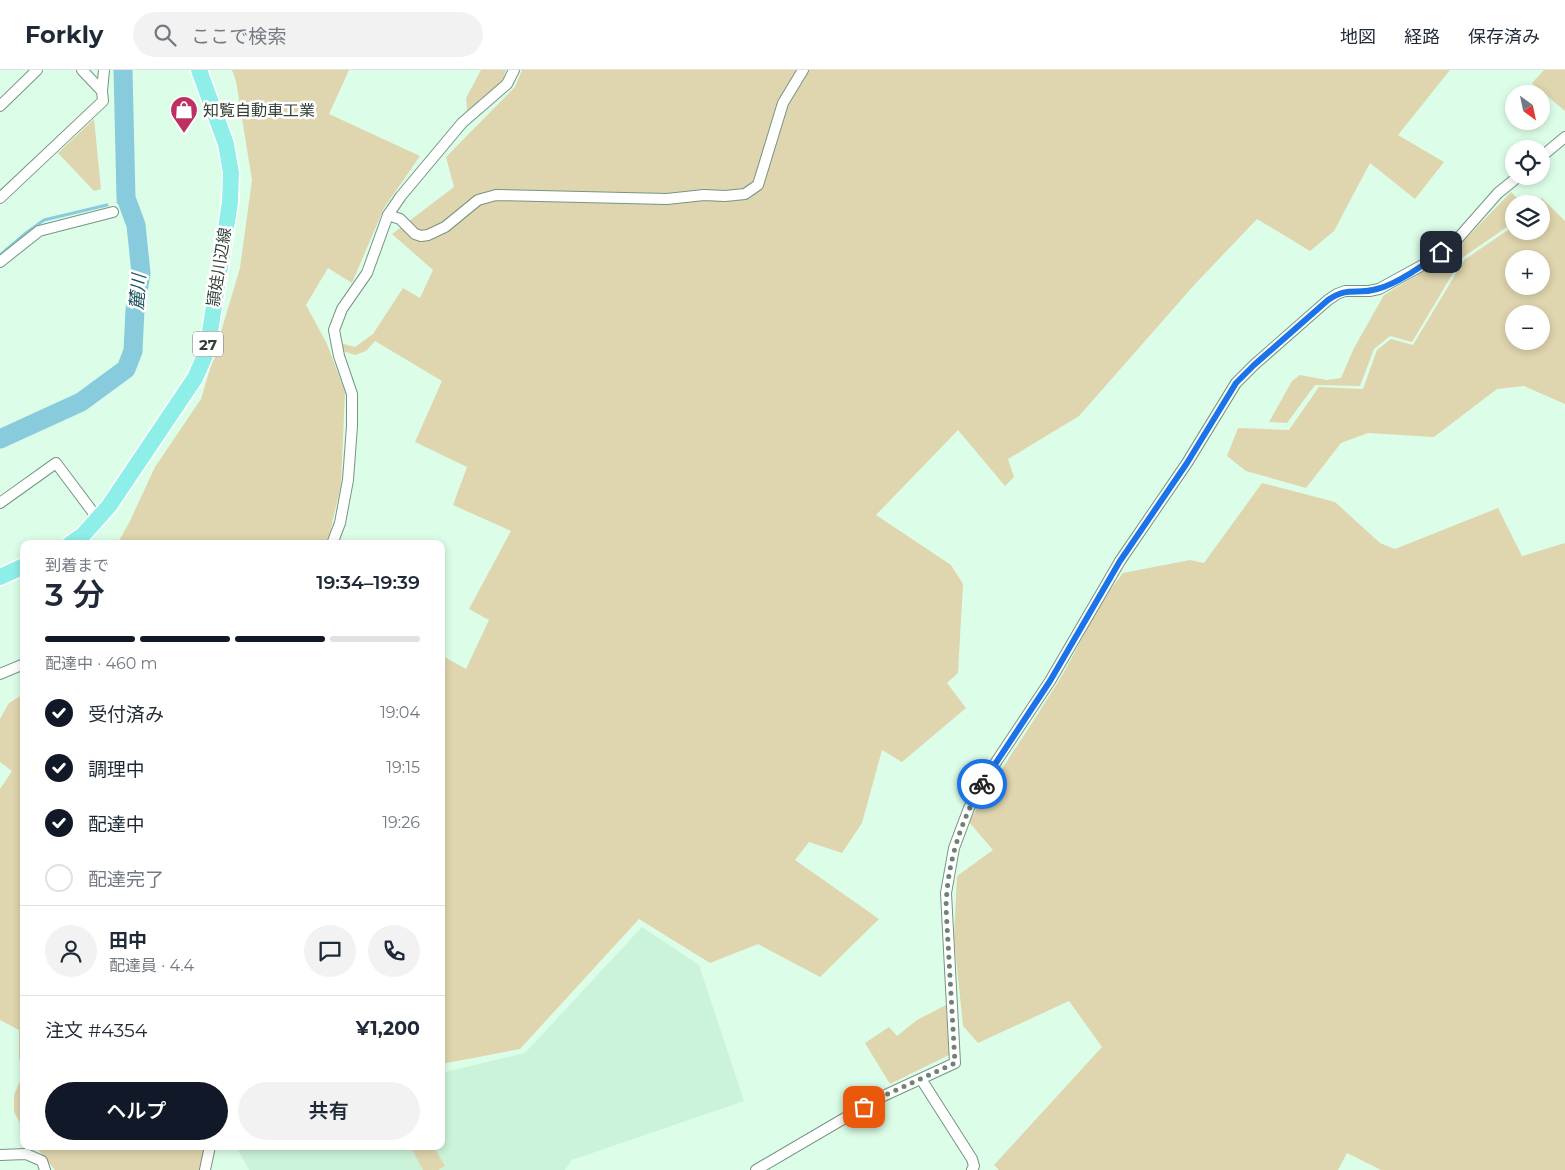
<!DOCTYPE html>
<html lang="ja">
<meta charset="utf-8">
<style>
body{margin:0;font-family:Montserrat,"Noto Sans JP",sans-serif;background:#f2f2f3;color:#1f2937;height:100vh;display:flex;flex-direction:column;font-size:19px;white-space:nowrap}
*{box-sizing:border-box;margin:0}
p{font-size:16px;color:#747a83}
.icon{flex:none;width:28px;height:28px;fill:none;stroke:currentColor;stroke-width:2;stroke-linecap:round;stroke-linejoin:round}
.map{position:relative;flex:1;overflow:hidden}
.sheet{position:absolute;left:20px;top:470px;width:425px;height:610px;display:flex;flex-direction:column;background:#fff;border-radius:10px;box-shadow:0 2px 8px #0003}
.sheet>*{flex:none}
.needle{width:32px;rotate:147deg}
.fabs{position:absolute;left:1505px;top:15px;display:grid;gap:10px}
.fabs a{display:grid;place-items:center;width:45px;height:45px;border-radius:50%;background:#fff;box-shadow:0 2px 8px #0003;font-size:25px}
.pin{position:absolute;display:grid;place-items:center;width:42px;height:42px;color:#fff;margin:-21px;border-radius:10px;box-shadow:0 2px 8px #0006}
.courier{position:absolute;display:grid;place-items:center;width:50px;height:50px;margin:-25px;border:4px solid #1a73e8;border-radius:50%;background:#fff;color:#222;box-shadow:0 1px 6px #0007}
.overview em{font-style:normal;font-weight:600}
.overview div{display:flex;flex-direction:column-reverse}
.overview{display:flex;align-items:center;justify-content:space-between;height:85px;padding:0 25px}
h1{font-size:32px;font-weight:600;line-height:38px}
.bar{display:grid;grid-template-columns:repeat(4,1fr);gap:8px 5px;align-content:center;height:60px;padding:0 25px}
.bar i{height:6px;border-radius:4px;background:#e0e1e3}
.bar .selected{background:#111827}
.bar p{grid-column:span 4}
.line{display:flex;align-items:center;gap:12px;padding:0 25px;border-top:1px solid #e0e1e3}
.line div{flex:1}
.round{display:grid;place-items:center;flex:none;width:52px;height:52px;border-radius:26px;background:#f2f2f3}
ol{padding:0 25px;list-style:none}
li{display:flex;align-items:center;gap:15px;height:55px}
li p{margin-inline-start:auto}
li .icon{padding:5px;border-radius:50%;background:#111827;color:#fff;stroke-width:4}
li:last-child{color:#747a83}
li i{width:28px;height:28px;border:2px solid #e0e1e3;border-radius:50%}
.primary-button{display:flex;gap:10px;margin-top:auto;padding:10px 25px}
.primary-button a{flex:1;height:58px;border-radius:30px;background:#111827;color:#fff;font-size:20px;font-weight:600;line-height:58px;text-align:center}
.primary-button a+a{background:#f2f2f3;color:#1f2937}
header{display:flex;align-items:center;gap:30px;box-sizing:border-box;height:70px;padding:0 25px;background:#fff;border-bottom:1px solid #e0e1e3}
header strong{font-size:24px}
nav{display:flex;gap:28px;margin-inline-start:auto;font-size:18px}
.search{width:350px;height:45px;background:#f2f2f3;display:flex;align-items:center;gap:12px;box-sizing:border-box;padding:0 18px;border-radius:28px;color:#747a83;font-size:19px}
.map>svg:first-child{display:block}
.built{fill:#cbf3d9}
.green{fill:#dfd5ae;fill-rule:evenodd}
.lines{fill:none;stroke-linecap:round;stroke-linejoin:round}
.stream{stroke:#88cbdd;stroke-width:3}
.river{stroke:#88cbdd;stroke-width:19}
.street-casing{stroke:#769581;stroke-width:12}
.primary-casing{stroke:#fff;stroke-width:19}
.street{stroke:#fff;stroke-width:10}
.primary{stroke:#8eefe8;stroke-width:16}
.done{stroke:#6e8275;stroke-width:5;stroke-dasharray:0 9}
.route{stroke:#1a73e8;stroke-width:6}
.labels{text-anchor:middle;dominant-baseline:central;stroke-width:5;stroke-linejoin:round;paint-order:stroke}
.shield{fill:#fff;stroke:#707973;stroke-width:1}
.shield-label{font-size:15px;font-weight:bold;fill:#334037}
.poi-label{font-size:16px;fill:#334037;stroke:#fff;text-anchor:start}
.street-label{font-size:16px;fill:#334037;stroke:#fff}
.water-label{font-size:18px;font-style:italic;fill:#1b5461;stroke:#fff}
</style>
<header>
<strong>Forkly</strong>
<div class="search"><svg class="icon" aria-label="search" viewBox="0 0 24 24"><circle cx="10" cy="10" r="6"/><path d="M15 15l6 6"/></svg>ここで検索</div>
<nav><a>地図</a><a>経路</a><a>保存済み</a></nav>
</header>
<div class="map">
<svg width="1565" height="1100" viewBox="0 0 1565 1100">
<rect width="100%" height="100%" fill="#dcfee8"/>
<!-- built -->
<path class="built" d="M642,857L699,895L744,1031L572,1090L565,1100H249L236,1076H441V1003L525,983Z"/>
<!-- green -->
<g class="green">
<path d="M232,0H349L329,44L420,86L384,138L352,213L328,198L306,235L327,274L345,322L341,415L330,462L325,474H117L129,453L155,397L201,329L240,198L252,110L236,11Z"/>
<path d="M481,0H506L502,11L467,41L466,28Z"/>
<path d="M522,0H1450L1398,65L1444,92L1415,129L1370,93L1334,161L1310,181L1257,149L1196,213L1079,346L1008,389L1014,407L1005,416L958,360L876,445L951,495L963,514L958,603L947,613L966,638L902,692L882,680L862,753L842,783L809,772L795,790L879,849L820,907L758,874L710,893L639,849L520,979L441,994V585L466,599L489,550L469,539L511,461L453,435L467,397L415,372L442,311L375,271L366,281L355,285L343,281L340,273L355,277L373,264L403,218L420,228L433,200L392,164L454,117L446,87L515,17Z"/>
<path d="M1544,0H1565V41L1532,13Z"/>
<path d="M94,49L101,119L94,121L58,83Z"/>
<path d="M1511,122L1523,134H1514V152L1462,188L1412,272L1390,266L1374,279L1360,316L1315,315L1287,353L1269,352L1292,311L1300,305L1327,310L1341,308L1354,278L1384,225L1449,186Z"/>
<path d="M1542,128L1565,151V334L1524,316L1497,319L1434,367L1368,363L1341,373L1306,418L1246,401L1227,386L1238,358L1289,360L1319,317L1363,319L1377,280L1391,269L1413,275L1464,190L1514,156V161H1541V134H1535ZM1514,189H1541V216H1514ZM1514,244H1541V271H1514Z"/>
<path d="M1262,413L1335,432L1380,473L1395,479L1498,438L1522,486L1565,473V1100H1381L1347,1083L1338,1100H999L994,1095L1102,977L1069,931L978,973L963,956L954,867L957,806L993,780L969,752C998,703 1031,656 1061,607C1082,572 1097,534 1123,503L1190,490L1204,493Z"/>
<path d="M24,624V1060L14,1042V1025L24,1002L19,989V960L0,950V719L12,701L0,692V649L9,633Z"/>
<path d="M946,935L949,985L890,1014L865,973L889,957L897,966L917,950Z"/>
<path d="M35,1076H207L203,1100H55Z"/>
<path d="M410,1076H433L445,1096L438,1100H423Z"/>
</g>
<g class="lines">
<!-- stream -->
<g class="stream">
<path d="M118,132L126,128"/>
<path d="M0,185L26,163L44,150L107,135"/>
</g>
<!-- river -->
<path class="river" d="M0,369L81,332L126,299L133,281L135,240L141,203L136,155L126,128L123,0"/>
<defs>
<g id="street">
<path d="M102,21L104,0"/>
<path d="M0,36L37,0"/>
<path d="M1541,87L1565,67"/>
<path d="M0,128L103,31L102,21L82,0"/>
<path d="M388,145L400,149L415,164L421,166L428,165L445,157L478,130L496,125L667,129L704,125L725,126L745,124L758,115L783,33L803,0"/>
<path d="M0,192L39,161L113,142"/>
<path d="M0,433L56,393L98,449"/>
<path d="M332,474L340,453L348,410L352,356V324L339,286L334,260L342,239L367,203L388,145L401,126L462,53L507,14L514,0"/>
<path d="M0,604L24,594"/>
<path d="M921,1009L972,1089L974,1096L972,1100"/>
<path d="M0,1085L26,1084L42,1091L45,1100"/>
<path d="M205,1100L210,1076"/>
<path d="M756,1100L879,1028L955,993L946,823L954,778L969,738L984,710L1050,611L1120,491L1187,393L1236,313L1254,295L1328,230L1337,224L1345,221H1369L1379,219L1430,191L1453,174L1498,123L1519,106"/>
</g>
<g id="primary">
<path d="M70,474L83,465L109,436L195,308L207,281L230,132L231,103L226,74L199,0"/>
<path d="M0,507L24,496"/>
</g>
</defs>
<!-- street casing -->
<use href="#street" class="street-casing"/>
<!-- primary casing -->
<use href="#primary" class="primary-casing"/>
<!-- street -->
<use href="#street" class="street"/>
<!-- primary -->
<use href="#primary" class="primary"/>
</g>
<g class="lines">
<!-- done -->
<path class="done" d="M864,1037L879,1028L955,993L946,838C947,794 960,753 982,714"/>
<!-- route -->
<path class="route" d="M982,714L1050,611L1120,491L1187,393L1236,313L1254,295L1328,230C1348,216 1356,225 1377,219C1395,215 1426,194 1441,182"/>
</g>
<!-- icons -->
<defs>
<symbol id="shop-pin" viewBox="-11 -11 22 30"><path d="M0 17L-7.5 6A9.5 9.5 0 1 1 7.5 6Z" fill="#be3061" stroke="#fff"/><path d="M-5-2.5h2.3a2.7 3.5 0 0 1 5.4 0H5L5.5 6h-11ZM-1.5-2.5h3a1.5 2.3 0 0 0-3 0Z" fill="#fff"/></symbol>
</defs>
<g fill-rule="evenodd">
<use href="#shop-pin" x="168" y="24" width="32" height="43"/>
</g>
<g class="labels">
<!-- shield labels -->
<rect class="shield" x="193" y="261.5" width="30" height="25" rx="4"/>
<g class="shield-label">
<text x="208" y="274">27</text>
</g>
<!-- poi labels -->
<g class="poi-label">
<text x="203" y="40">知覧自動車工業</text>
</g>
<!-- street labels -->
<g class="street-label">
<text transform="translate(219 197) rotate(-81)">頴娃川辺線</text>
</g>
<!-- water labels -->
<g class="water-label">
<text transform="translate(138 222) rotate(-86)">麓川</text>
</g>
</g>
</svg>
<div class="fabs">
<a><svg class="needle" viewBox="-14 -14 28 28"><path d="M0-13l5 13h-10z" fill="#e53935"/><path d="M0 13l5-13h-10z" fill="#747a83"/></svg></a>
<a><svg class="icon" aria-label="locate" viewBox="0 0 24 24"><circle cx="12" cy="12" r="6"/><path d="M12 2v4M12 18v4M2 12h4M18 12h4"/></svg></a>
<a><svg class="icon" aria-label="layers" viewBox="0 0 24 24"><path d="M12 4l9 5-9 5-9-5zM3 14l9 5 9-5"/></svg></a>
<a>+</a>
<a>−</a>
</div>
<div class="pin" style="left:864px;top:1037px;background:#ea580c"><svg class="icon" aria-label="bag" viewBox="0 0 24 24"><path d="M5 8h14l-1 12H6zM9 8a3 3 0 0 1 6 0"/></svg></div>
<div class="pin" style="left:1441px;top:182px;background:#1f2937"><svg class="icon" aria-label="home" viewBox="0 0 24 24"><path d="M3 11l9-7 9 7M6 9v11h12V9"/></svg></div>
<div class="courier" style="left:982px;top:714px"><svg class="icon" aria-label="bike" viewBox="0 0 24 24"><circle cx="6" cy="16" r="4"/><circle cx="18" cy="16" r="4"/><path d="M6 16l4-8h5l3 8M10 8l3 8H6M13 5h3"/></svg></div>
<section class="sheet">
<div class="overview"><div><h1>3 分</h1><p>到着まで</p></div><em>19:34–19:39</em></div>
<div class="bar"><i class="selected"></i><i class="selected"></i><i class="selected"></i><i></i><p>配達中 · 460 m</p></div>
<ol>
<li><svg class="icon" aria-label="check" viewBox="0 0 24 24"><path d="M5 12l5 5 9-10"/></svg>受付済み<p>19:04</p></li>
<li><svg class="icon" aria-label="check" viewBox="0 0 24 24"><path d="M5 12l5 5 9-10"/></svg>調理中<p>19:15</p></li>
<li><svg class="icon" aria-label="check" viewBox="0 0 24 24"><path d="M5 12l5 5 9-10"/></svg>配達中<p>19:26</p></li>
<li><i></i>配達完了</li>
</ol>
<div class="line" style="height:90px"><a class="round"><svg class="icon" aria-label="person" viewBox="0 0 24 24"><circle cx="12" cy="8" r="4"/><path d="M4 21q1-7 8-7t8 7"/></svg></a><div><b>田中</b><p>配達員 · 4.4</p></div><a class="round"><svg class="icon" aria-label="chat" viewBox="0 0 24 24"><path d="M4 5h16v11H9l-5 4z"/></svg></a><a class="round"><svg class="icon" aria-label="phone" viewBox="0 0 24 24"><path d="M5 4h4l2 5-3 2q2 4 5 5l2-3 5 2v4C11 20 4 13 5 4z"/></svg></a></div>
<div class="line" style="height:65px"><div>注文 #4354</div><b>¥1,200</b></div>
<div class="primary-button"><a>ヘルプ</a><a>共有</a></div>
</section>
</div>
